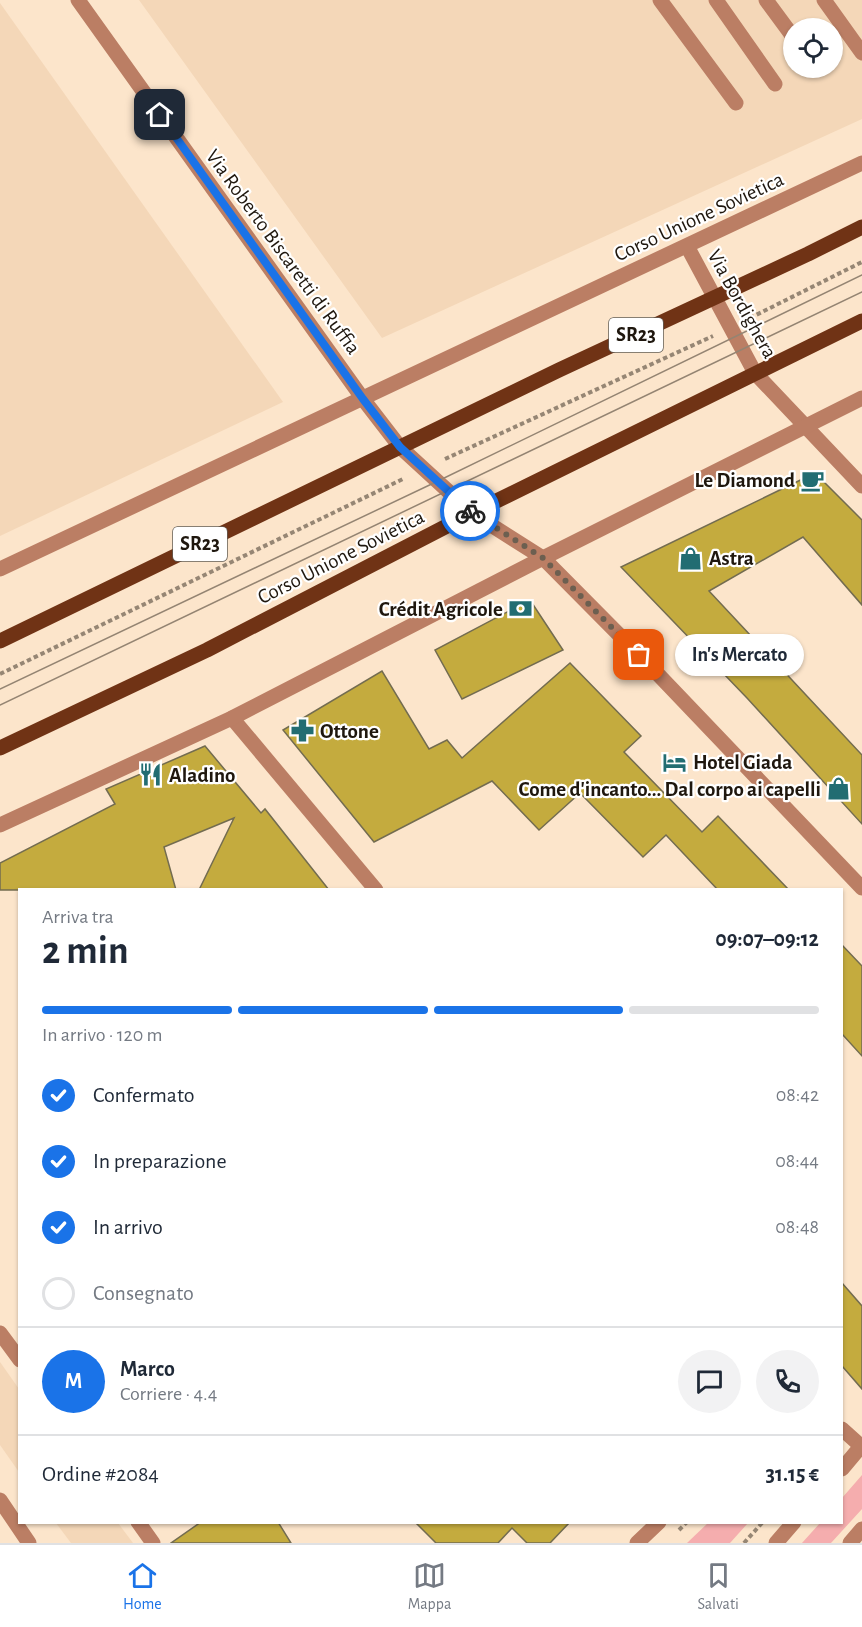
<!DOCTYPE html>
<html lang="it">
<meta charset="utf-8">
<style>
body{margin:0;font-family:"Alegreya Sans",sans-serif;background:#f2f2f3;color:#1f2937;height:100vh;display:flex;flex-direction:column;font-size:22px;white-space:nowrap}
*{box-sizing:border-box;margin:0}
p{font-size:20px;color:#747a83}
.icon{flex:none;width:33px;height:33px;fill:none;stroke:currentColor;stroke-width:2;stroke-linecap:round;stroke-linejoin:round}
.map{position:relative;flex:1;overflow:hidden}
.drawer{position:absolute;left:18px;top:888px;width:825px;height:636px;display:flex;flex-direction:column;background:#fff;border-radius:0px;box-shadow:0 2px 4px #0004}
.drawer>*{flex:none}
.buttons{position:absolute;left:783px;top:18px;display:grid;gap:12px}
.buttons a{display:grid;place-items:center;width:60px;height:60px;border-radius:50%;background:#fff;box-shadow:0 2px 4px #0004;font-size:30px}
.pin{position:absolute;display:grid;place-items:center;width:51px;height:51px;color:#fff;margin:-26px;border-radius:12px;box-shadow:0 3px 9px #0006}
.courier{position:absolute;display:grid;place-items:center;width:60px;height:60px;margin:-30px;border:4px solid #1a73e8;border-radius:50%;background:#fff;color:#222;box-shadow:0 2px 8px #0007}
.bubble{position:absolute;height:42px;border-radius:21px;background:#fff;box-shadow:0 2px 4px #0004;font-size:20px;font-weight:700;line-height:42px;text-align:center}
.summary em{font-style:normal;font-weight:700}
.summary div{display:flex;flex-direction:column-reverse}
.summary{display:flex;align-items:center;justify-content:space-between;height:102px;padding:0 24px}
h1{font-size:39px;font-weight:700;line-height:45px}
.bar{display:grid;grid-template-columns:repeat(4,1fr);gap:9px 6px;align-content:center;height:72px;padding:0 24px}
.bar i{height:8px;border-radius:4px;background:#e0e1e3}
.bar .current{background:#1a73e8}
.bar p{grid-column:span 4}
.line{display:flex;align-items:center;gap:15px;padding:0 24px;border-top:2px solid #e0e1e3}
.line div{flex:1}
.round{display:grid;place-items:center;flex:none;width:63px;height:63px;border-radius:32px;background:#f2f2f3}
ol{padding:0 24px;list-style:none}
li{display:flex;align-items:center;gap:18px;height:66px}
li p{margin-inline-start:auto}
li .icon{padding:6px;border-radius:50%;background:#1a73e8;color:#fff;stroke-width:4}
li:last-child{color:#747a83}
li i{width:33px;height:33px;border:3px solid #e0e1e3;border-radius:50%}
.dock{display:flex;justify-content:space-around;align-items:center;height:84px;border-top:2px solid #e0e1e3;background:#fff;font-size:16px;color:#747a83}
.dock a{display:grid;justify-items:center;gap:3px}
.dock .current{color:#1a73e8}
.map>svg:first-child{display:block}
.built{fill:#f4d7b8;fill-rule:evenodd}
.green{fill:#f5adae}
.building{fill:#c4ab3e;stroke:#736c50;stroke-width:1.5}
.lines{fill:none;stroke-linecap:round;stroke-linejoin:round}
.path{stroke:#968674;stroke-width:4;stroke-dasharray:4.5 3;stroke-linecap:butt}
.minor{stroke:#bb7e64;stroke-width:15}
.major{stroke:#703315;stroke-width:15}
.tram{stroke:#948472;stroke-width:1.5}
.done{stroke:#6c5f50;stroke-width:6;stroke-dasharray:0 10.8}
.route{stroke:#1a73e8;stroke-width:8}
.labels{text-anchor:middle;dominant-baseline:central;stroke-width:4.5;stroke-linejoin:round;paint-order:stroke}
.shield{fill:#fff;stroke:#625d56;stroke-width:1.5}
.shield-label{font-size:20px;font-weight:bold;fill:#1f170e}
.street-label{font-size:21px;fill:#1f170e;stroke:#fff}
.poi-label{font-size:21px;font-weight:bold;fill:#1f170e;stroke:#fff;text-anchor:start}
</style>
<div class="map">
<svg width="862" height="1543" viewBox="0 0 862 1543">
<rect width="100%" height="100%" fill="#fce5cb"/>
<!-- built -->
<g class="built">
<path d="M139,0H862V119L382,338ZM794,28H832V68H794Z"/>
<path d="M0,3L283,402L0,536Z"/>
<path d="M0,1362L19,1389V1472L0,1445Z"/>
<path d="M56,1523H118L133,1543H71Z"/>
</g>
<!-- green -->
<g class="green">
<path d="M862,1475V1509L831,1543H802L820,1523L842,1522V1498Z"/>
<path d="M709,1522H748V1523L730,1543H687Z"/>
</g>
<!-- building -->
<g class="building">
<path d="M815,473L862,520V605L803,537L709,591L862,755V824L747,698L621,567Z"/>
<path d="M530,600L563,650L462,699L435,650Z"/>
<path d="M570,663L641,736L624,752L702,832L718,816L789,890H718L666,835L643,857L580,793L539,830L492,781L374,842L283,730L382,671L429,749L447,740L462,758Z"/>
<path d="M205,746L261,813L265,809L329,890H199L234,818L164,847L176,890H0V863L115,804L106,789Z"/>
<path d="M842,945L862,966V1056L842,1034Z"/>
<path d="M842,1283L862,1306V1389L842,1366Z"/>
<path d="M201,1522H278L291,1543H171Z"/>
<path d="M415,1522H570L550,1543H527L512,1528L498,1543H436Z"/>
</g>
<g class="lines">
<!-- path -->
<g class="path">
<path d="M750,318L862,262"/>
<path d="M445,459L713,336"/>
<path d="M0,674L403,479"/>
<path d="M679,1530L687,1522"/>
<path d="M744,1543L762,1523"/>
</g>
<!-- minor -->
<g class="minor">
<path d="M78,0L363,399L400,447L472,513L543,558L652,668L862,888"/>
<path d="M660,0L736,103"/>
<path d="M716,0L775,84"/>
<path d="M766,0L794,38"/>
<path d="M824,0L862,53"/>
<path d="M687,246L755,373L862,486"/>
<path d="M0,569L862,163"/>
<path d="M232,718L376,890"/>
<path d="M0,825L232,718L543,558L862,398"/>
<path d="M0,1333L20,1360"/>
<path d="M842,1429L862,1447"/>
<path d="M842,1469L862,1445"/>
<path d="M0,1500L29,1543"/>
<path d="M138,1522L153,1543"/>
<path d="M637,1543L659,1522"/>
<path d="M776,1543L794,1522"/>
<path d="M850,1543L862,1529"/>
</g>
<!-- major -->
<g class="major">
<path d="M0,641L559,370L808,254L862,227"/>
<path d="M0,748L207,650L472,513L862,321"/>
</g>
<!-- tram -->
<g class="tram">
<path d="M0,689L438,481L862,275"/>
<path d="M0,705L862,292"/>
</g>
</g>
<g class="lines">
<!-- done -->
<path class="done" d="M470,511L543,558L639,655"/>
<!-- route -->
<path class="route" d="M160,115L363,399L400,447L470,511"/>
</g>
<!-- icons -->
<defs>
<symbol id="cafe-bare" viewBox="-9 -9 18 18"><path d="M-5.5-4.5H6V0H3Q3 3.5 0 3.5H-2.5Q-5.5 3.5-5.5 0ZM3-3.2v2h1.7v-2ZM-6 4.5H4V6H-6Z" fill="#226d72" stroke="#fff" stroke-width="2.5" paint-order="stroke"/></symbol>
<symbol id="shop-bare" viewBox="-9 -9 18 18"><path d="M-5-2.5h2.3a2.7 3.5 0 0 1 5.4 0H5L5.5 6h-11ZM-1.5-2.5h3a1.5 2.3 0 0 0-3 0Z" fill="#226d72" stroke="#fff" stroke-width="2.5" paint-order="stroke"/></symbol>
<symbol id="bank-bare" viewBox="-9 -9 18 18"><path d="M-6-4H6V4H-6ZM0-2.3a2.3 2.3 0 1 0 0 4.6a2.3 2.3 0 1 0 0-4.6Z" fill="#226d72" stroke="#fff" stroke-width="2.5" paint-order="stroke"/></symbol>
<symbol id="pharmacy-bare" viewBox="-9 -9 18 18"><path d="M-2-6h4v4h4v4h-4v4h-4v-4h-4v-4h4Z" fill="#226d72" stroke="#fff" stroke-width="2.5" paint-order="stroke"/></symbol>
<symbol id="hotel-bare" viewBox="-9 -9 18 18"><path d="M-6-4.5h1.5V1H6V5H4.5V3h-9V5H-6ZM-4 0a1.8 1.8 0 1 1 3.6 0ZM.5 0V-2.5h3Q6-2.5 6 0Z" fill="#226d72" stroke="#fff" stroke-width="2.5" paint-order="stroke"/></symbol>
<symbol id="restaurant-bare" viewBox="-9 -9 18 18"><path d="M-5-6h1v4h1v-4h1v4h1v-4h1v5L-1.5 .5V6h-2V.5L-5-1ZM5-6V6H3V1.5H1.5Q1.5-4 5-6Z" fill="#226d72" stroke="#fff" stroke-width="2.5" paint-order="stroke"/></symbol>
</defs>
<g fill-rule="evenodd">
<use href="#cafe-bare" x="796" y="464" width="33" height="33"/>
<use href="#shop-bare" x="674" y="542" width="33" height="33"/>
<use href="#bank-bare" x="504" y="592" width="33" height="33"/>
<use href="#pharmacy-bare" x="286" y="714" width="33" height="33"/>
<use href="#hotel-bare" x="658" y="746" width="33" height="33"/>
<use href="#restaurant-bare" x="134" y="758" width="33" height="33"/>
<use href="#shop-bare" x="822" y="772" width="33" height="33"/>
</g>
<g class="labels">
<!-- shield labels -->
<g class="shield">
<rect x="609" y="318" width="54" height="34" rx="4.5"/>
<rect x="173" y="527" width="54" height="34" rx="4.5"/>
</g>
<g class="shield-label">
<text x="636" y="335">SR23</text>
<text x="200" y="544">SR23</text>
</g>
<!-- street labels -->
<g class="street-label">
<text transform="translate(699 217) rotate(-25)">Corso Unione Sovietica</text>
<text transform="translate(283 252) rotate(54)">Via Roberto Biscaretti di Ruffia</text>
<text transform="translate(742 304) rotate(61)">Via Bordighera</text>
<text transform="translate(341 557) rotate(-27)">Corso Unione Sovietica</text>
</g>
<!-- poi labels -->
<g class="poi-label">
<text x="795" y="480" text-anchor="end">Le Diamond</text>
<text x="709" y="558">Astra</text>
<text x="503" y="609" text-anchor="end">Crédit Agricole</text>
<text x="320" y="731">Ottone</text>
<text x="693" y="762">Hotel Giada</text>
<text x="169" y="775">Aladino</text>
<text x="821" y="789" text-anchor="end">Come d'incanto... Dal corpo ai capelli</text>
</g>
</g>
</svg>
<div class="buttons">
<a><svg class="icon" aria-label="locate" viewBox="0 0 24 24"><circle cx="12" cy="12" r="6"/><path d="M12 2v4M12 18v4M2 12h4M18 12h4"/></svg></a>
</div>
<div class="pin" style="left:639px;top:655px;background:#ea580c"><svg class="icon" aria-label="bag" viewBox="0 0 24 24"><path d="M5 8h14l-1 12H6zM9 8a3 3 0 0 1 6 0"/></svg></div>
<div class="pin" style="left:160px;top:115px;background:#1f2937"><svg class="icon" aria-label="home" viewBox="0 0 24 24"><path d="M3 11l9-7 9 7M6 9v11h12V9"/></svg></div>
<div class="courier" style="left:470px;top:511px"><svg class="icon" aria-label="bike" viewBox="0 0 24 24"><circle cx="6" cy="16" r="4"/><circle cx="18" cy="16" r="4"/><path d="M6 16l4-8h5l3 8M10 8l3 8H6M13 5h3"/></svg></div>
<div class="bubble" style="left:675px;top:634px;width:129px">In's Mercato</div>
<section class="drawer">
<div class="summary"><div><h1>2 min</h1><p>Arriva tra</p></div><em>09:07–09:12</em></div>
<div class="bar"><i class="current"></i><i class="current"></i><i class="current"></i><i></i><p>In arrivo · 120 m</p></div>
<ol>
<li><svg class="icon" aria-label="check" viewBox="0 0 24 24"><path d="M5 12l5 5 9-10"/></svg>Confermato<p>08:42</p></li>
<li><svg class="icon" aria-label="check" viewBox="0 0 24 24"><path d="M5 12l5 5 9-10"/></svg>In preparazione<p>08:44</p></li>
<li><svg class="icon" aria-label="check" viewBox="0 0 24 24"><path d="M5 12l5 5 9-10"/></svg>In arrivo<p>08:48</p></li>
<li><i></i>Consegnato</li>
</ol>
<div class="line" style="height:108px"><b class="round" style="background:#1a73e8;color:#fff">M</b><div><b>Marco</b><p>Corriere · 4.4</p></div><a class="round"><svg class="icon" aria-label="chat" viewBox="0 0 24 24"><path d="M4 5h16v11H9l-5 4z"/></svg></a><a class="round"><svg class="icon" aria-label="phone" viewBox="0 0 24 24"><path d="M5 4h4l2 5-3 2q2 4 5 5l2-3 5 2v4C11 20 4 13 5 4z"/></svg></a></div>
<div class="line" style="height:78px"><div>Ordine #2084</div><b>31.15 €</b></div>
</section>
</div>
<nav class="dock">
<a class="current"><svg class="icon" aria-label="home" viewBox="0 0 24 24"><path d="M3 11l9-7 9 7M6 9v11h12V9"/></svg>Home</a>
<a><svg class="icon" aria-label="map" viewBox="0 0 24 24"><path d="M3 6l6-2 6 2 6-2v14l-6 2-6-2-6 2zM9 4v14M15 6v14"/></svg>Mappa</a>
<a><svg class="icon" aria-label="saved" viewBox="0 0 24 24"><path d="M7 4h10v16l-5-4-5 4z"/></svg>Salvati</a>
</nav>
